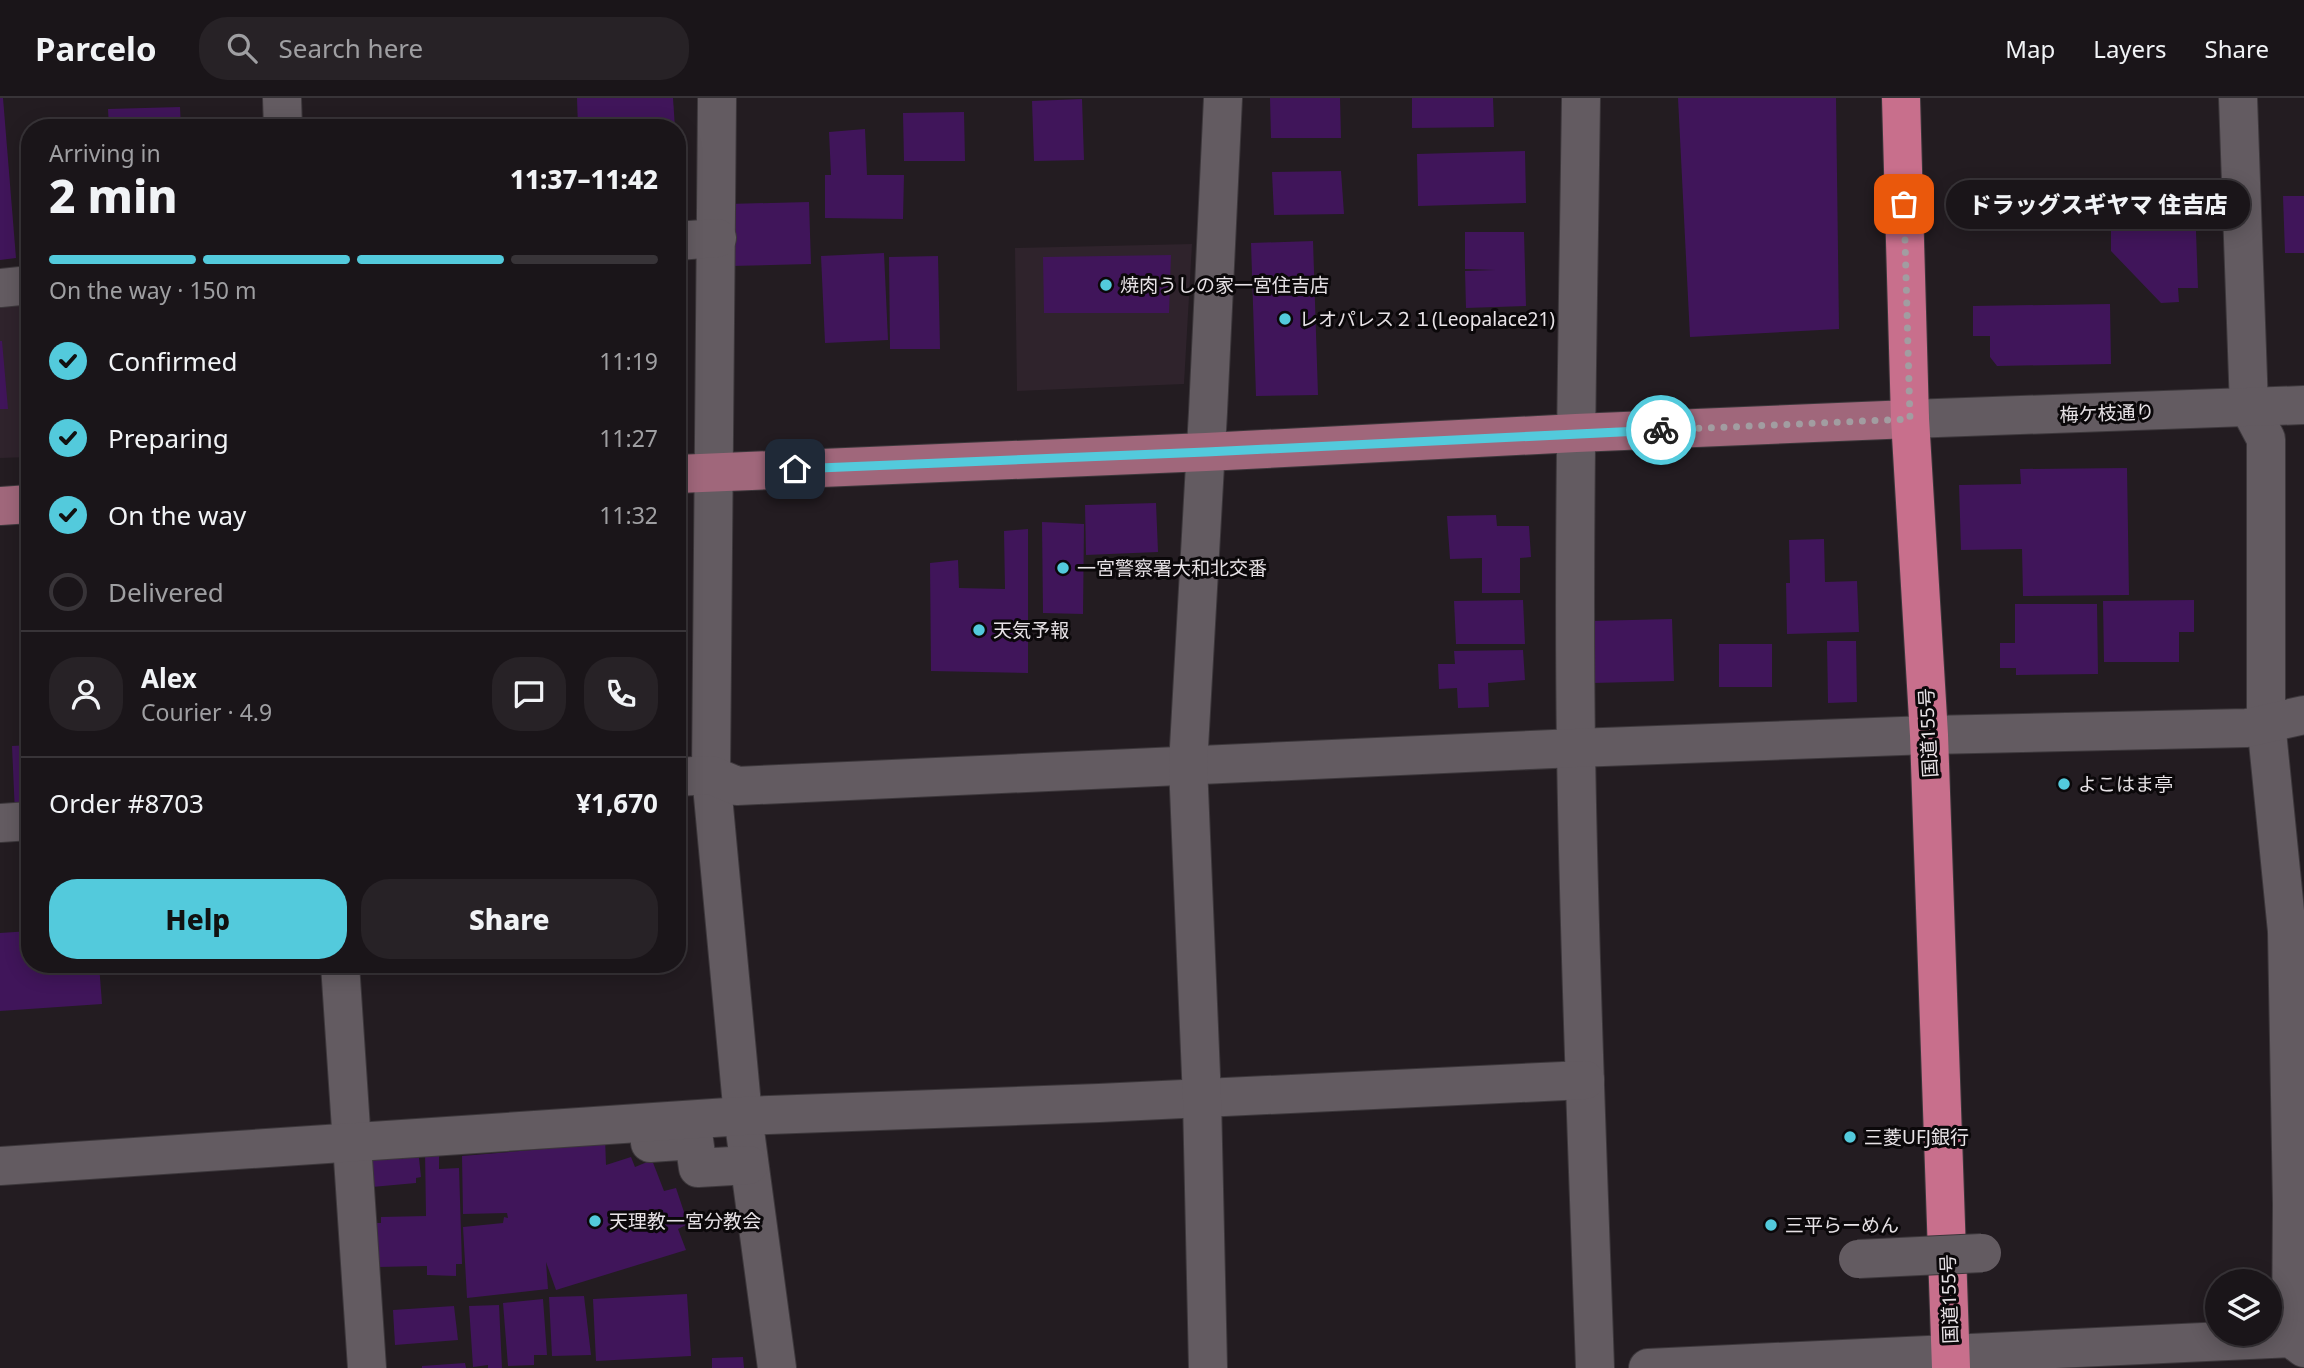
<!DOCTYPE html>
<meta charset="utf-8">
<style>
body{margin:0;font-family:"Noto Sans","Noto Sans JP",sans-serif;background:#272226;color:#f1f3f6;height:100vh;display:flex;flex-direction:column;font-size:26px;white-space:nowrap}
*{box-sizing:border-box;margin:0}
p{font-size:23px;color:#9f9fa2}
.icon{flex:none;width:38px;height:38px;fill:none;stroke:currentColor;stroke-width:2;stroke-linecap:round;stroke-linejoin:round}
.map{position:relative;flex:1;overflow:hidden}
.drawer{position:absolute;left:21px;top:21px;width:665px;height:854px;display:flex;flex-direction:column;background:#1a1519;border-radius:28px;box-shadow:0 4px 18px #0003,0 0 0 2px #383438}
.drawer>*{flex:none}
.buttons{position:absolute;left:2205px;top:1171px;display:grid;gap:14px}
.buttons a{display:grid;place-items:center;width:77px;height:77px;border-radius:50%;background:#1a1519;box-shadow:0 4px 18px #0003,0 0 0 2px #383438;font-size:35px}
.pin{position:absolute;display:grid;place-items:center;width:60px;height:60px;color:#fff;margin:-30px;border-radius:14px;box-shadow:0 4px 10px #0006}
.courier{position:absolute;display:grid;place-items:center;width:70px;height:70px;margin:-35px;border:5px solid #53cadc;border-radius:50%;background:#fff;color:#222;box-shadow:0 2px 9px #0007}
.bubble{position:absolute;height:49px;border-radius:24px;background:#1a1519;box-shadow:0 4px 18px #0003,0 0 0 2px #383438;font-size:23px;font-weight:800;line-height:49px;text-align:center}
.head em{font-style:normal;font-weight:800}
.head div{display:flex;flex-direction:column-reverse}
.head{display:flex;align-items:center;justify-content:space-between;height:119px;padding:0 28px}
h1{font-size:46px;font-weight:800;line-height:52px}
.bar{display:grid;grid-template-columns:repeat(4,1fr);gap:10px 7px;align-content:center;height:84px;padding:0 28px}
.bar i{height:9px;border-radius:5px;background:#383438}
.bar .selected{background:#53cadc}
.bar p{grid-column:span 4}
.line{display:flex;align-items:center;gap:18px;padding:0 28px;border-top:2px solid #383438}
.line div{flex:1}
.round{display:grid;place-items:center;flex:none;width:74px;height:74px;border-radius:28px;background:#272226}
ol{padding:0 28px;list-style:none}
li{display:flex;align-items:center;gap:21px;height:77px}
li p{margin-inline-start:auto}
li .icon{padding:7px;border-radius:50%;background:#53cadc;color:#111;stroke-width:4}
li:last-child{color:#9f9fa2}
li i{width:38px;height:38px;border:4px solid #383438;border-radius:50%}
.action{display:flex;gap:14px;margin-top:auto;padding:14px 28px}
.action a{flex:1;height:80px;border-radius:28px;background:#53cadc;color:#111;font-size:28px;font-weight:800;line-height:80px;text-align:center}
.action a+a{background:#272226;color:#f1f3f6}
header{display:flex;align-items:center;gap:42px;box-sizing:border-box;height:98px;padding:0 35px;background:#1a1519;border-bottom:2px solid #383438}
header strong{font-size:33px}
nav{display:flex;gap:38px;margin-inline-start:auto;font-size:24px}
.search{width:490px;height:63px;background:#272226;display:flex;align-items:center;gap:18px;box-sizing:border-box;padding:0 24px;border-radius:28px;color:#9f9fa2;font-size:26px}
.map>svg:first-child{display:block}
.built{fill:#2f232c}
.building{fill:#40155a}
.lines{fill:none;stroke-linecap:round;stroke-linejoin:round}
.minor-casing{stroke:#3c373b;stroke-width:40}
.major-casing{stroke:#3c373b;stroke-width:40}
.highway-casing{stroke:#3c373b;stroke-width:40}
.minor{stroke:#635b61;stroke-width:38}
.major{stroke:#a0677b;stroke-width:38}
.highway{stroke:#c86f8c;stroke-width:38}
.minor-bridge-casing{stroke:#3c373b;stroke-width:40;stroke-linecap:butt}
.minor-bridge{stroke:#635b61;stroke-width:38}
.done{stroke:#a29da1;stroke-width:7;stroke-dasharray:0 12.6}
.route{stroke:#53cadc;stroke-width:9}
.poi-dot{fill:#53cadc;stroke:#0b080a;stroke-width:2.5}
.labels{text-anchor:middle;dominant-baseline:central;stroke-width:6;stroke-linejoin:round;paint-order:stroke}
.poi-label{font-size:19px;fill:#e7e2e6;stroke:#0b080a;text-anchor:start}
.street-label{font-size:19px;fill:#e7e2e6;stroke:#0b080a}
</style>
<header>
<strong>Parcelo</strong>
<div class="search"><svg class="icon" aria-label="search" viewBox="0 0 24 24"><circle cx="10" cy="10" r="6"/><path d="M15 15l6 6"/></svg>Search here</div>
<nav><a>Map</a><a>Layers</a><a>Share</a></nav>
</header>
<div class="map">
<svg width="2304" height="1270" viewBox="0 0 2304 1270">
<rect width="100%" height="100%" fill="#231c21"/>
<!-- built -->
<g class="built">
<path d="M1192,146L1184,286L1017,293L1015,150Z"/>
<path d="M30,201V359L0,360V203Z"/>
</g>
<!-- building -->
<g class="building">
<path d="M0,0H3L16,160L0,162Z"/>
<path d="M577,0H673L675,30H578Z"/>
<path d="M1270,0H1340L1341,40H1271Z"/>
<path d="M1412,0H1493L1494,29L1412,30Z"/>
<path d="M1678,0H1836L1839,231L1690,239Z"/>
<path d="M1082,1L1084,62L1034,63L1032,3Z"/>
<path d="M180,9L181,30H109L108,11Z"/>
<path d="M964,14L965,63H904L903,15Z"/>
<path d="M865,31L867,77H904L903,121L825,120V77H831L829,34Z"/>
<path d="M1525,53L1526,105L1418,108L1417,56Z"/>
<path d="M1341,73L1344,116L1274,117L1272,74Z"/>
<path d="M2111,98H2167V105H2195L2198,190H2178L2179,204L2161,205L2111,153Z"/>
<path d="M2283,98H2304V155H2285Z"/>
<path d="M809,104L811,166L730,168L727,106Z"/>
<path d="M1465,134H1524L1526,208L1466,210L1465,173L1495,172L1465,171Z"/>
<path d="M1313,143L1318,297L1256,298L1251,145Z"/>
<path d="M884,155L888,242L825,245L821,158Z"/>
<path d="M1171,157L1169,215H1044L1043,159Z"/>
<path d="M938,158L940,251H890L889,159Z"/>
<path d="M2110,206L2111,266L1997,268L1990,259V238H1973V208Z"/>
<path d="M0,243H2L8,311H0Z"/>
<path d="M2127,370L2129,497L2023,498L2022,451L1961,452L1959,387L2021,386L2020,371Z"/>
<path d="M1156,405L1158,454L1086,457L1085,407Z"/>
<path d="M1496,417L1497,428H1529L1531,459L1520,460V495H1482V460L1450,461L1447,418Z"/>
<path d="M1042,424L1084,426L1083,516L1043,515Z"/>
<path d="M1028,431V575L931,573L930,465L958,462L959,490L1005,491L1004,433Z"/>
<path d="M677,433H682L679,472H677Z"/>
<path d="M1824,441L1825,484L1857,483L1859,534L1787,536L1786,485H1790L1789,442Z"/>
<path d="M1523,502L1525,546H1456L1454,503Z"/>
<path d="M2194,502V534H2179V564H2104L2103,503Z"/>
<path d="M2015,506H2097L2098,576L2016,577V570H2000V545H2015Z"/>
<path d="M1672,521L1674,583L1592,585L1590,523Z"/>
<path d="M1827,543H1856L1857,604L1828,605Z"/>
<rect x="1719" y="546" width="53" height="43"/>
<path d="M1523,552L1525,582L1488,585L1489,609L1458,610L1457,590L1439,591L1438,566H1455L1454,553Z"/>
<path d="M30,647V714L15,715L12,648Z"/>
<path d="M30,833V866H99L102,906L0,913V835Z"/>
<path d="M605,1040L606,1067L631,1059L635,1069L652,1062L664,1093L676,1090L688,1126L678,1131L686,1152L556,1192L546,1164L548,1191L467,1200L463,1129L503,1125L504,1119L508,1120L507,1115L463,1116L462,1058L544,1051V1043Z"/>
<path d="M418,1051L421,1079L416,1080V1085L372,1089L368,1056Z"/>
<path d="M439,1051V1071L459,1070L462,1166H456V1178L427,1177V1168L378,1169L376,1125H381V1119L426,1118L425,1052Z"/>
<path d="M687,1196L691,1258L596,1263L593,1201Z"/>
<path d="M584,1198L591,1257L552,1258L549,1199Z"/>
<path d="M543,1201L547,1257H534V1267L508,1268L503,1205Z"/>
<path d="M499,1207L502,1270H488V1267L473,1269L469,1208Z"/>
<path d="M454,1208L458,1242L395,1247L393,1212Z"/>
<path d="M743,1259L744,1270H712V1260Z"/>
<path d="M465,1265L466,1270H422V1268Z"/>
</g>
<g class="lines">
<defs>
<g id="minor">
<path d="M282,0L283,30"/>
<path d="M717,0L711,677L743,1018L777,1270"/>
<path d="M1581,0C1578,217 1573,434 1576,651C1579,857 1588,1064 1595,1270"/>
<path d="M2238,0L2249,309L2266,341V624L2287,833L2292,1106L2291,1240"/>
<path d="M677,143L717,140"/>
<path d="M0,190L30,187"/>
<path d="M1910,321L2304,307"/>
<path d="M677,679L711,677L737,688L1576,650L1929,637L2247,630L2304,617"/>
<path d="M0,725L30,723"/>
<path d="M340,866L367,1270"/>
<path d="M650,1045L694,1042L698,1070L749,1067"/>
<path d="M0,1068L743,1018L1099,1005L1585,982"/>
<path d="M1208,1270L1202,1001L1188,667L1208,314L1223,0"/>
<path d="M1648,1270L2291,1240L2304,1250"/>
</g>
<g id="major">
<path d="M677,376L1206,354L1576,335L1910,321"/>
<path d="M0,408L30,406"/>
</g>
<path id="highway" d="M1901,0L1910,321L1929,637L1951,1270"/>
</defs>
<!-- minor casing -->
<use href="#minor" class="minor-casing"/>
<!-- major casing -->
<use href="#major" class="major-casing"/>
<!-- highway casing -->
<use href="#highway" class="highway-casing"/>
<!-- minor -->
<use href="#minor" class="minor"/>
<!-- major -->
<use href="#major" class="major"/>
<!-- highway -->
<use href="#highway" class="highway"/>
<defs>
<path id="minor-bridge" d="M1858,1161L1982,1155"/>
</defs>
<!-- minor-bridge casing -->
<use href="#minor-bridge" class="minor-bridge-casing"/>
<!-- minor-bridge -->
<use href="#minor-bridge" class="minor-bridge"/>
</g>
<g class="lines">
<!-- done -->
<path class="done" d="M1661,332L1910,321L1904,106"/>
<!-- route -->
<path class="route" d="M795,371L1206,354L1661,332"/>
</g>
<!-- markers -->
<g class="poi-dot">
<circle cx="1106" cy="187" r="7"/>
<circle cx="1285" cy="221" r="7"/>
<circle cx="1063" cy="470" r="7"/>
<circle cx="979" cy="532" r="7"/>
<circle cx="2064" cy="686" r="7"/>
<circle cx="1850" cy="1039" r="7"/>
<circle cx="595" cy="1123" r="7"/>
<circle cx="1771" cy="1127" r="7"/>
</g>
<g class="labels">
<!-- poi labels -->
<g class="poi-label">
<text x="1120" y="187">焼肉うしの家一宮住吉店</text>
<text x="1299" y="221">レオパレス２１(Leopalace21)</text>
<text x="1077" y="470">一宮警察署大和北交番</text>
<text x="993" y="532">天気予報</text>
<text x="2078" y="686">よこはま亭</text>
<text x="1864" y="1039">三菱UFJ銀行</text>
<text x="609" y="1123">天理教一宮分教会</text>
<text x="1785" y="1127">三平らーめん</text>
</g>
<!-- street labels -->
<g class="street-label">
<text transform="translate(2107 315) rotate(-2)">梅ケ枝通り</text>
<text transform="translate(1928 635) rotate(-93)">国道155号</text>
<text transform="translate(1949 1201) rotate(-92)">国道155号</text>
</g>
</g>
</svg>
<div class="buttons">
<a><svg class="icon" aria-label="layers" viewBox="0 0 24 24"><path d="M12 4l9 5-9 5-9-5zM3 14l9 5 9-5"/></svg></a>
</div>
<div class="pin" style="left:1904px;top:106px;background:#ea580c"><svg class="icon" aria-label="bag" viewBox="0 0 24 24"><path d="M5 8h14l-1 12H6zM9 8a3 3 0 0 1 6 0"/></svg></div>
<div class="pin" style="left:795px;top:371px;background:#1f2937"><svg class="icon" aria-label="home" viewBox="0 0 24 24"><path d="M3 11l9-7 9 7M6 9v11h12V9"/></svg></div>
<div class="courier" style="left:1661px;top:332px"><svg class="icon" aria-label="bike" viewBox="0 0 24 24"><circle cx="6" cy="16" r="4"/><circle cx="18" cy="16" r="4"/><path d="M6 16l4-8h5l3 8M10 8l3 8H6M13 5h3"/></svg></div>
<div class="bubble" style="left:1946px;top:82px;width:304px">ドラッグスギヤマ 住吉店</div>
<section class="drawer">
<div class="head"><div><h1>2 min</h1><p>Arriving in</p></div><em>11:37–11:42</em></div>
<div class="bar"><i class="selected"></i><i class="selected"></i><i class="selected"></i><i></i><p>On the way · 150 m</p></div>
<ol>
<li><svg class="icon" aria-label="check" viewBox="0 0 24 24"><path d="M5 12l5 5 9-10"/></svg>Confirmed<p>11:19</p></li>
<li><svg class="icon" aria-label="check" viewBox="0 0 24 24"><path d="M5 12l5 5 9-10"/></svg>Preparing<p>11:27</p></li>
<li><svg class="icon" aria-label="check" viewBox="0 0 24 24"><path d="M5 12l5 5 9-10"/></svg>On the way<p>11:32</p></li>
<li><i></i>Delivered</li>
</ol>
<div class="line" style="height:126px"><a class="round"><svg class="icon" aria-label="person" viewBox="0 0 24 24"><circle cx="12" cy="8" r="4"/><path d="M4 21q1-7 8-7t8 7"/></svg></a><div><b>Alex</b><p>Courier · 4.9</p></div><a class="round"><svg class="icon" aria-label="chat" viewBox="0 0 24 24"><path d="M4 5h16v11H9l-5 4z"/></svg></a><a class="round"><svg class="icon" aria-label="phone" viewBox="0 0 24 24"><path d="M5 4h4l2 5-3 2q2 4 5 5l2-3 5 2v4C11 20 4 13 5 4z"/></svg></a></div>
<div class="line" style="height:91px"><div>Order #8703</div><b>¥1,670</b></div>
<div class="action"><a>Help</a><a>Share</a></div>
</section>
</div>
